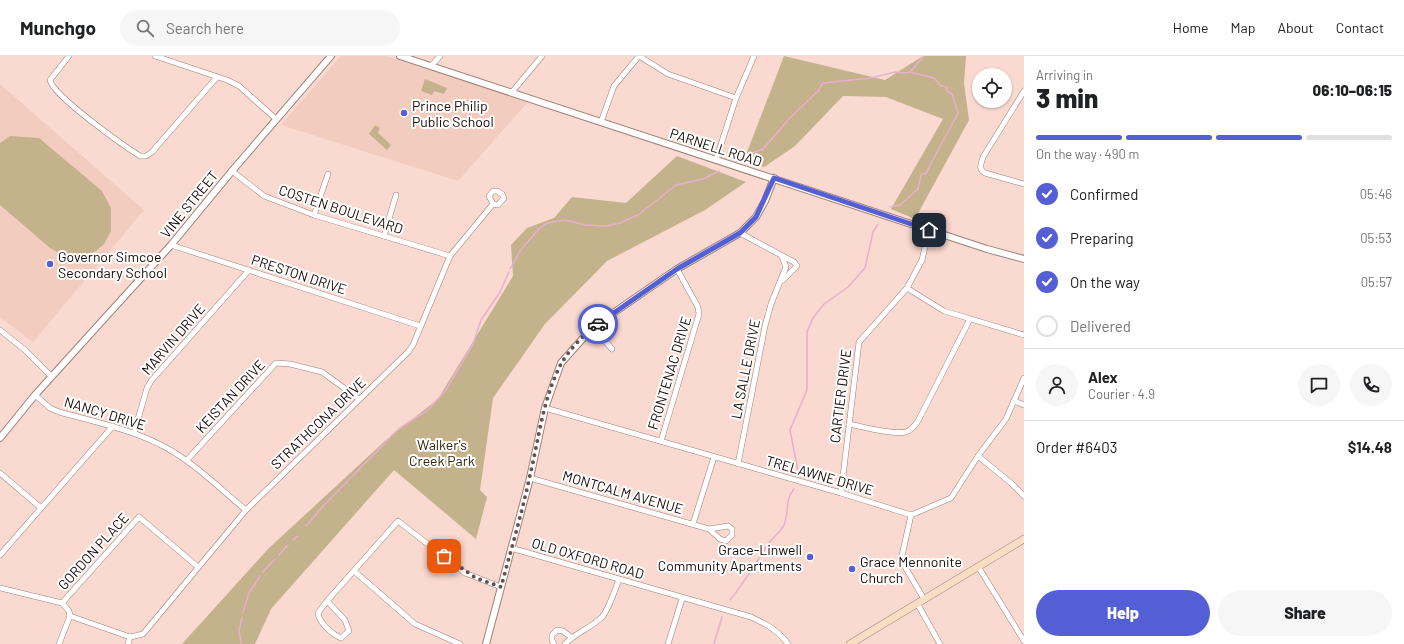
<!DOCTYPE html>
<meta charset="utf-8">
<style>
body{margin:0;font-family:Barlow,sans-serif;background:#f6f6f6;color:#202124;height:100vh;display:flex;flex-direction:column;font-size:15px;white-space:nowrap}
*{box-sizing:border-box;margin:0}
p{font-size:13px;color:#757577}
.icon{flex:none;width:22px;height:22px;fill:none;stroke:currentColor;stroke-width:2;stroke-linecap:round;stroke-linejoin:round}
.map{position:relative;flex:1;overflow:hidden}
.side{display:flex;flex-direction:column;background:#fff;width:380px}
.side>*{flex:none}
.fabs{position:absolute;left:972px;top:12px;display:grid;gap:8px}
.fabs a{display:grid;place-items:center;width:40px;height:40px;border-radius:50%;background:#fff;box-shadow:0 1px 3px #0004;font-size:20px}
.pin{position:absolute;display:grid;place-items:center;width:34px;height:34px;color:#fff;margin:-17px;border-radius:8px;box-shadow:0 2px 6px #0006}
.courier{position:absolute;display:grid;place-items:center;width:40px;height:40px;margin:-20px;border:3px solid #545ed5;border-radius:50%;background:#fff;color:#222;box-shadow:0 1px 5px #0007}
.headline em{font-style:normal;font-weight:800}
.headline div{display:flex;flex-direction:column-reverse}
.headline{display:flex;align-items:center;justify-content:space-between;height:68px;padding:0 12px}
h1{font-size:26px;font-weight:800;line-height:30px}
.bar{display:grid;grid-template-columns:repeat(4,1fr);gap:6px 4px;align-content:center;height:48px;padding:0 12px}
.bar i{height:5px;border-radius:3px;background:#e0e0e0}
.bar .selected{background:#545ed5}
.bar p{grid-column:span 4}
.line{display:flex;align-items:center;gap:10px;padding:0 12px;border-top:1px solid #e0e0e0}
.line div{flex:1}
.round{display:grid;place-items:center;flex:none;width:42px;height:42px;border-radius:21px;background:#f6f6f6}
ol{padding:0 12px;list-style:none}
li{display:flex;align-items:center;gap:12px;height:44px}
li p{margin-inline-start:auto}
li .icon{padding:4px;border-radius:50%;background:#545ed5;color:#fff;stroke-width:4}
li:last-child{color:#757577}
li i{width:22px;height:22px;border:2px solid #e0e0e0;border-radius:50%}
.button{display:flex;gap:8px;margin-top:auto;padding:8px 12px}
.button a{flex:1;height:46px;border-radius:24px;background:#545ed5;color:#fff;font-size:16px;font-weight:800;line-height:46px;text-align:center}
.button a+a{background:#f6f6f6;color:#202124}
header{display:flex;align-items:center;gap:24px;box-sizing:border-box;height:56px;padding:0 20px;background:#fff;border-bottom:1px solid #e0e0e0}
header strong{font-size:19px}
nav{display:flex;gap:22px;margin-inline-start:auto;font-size:14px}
.search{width:280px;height:36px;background:#f6f6f6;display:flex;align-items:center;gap:10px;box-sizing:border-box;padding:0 14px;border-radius:22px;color:#757577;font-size:15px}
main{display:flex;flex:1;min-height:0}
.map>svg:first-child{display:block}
.built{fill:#f3ccc0}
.green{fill:#c4b28d}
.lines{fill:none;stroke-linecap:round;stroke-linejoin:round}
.stream{stroke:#e7b0cb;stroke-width:1.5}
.minor-casing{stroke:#9d8078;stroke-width:6}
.tertiary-casing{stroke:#9d8078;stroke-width:8}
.secondary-casing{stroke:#9d8078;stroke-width:8}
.minor{stroke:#fff;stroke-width:5}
.tertiary{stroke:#fff;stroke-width:6}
.secondary{stroke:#f9dec3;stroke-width:7}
.done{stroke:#65534e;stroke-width:4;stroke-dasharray:0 7.2}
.route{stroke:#545ed5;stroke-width:5}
.poi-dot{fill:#545ed5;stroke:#fff;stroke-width:1.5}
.labels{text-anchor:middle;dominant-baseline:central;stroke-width:4;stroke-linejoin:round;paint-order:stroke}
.poi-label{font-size:14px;fill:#150b08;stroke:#fff;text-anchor:start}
.street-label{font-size:14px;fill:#150b08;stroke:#fff}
.park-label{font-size:14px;fill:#32270f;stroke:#fff}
</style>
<header>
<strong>Munchgo</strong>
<div class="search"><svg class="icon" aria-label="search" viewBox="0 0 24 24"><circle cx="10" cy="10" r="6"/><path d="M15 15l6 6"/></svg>Search here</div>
<nav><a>Home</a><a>Map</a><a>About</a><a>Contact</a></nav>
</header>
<main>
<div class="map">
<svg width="1024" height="588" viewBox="0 0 1024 588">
<rect width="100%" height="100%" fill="#f9d9d0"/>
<!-- built -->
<g class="built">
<path d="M341,0H386L528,46L458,125L281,69Z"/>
<path d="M0,28L144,154L33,286L0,261Z"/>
</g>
<!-- green -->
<g class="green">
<path d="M784,0L885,24L923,0H966L964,27L969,64L915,163L891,153L943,63L886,41L843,40L795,90L764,111L744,104Z"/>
<path d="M425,23L447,32L444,38L434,35L432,39L421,35Z"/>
<path d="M375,69L380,72L378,77L391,89L387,94L369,78Z"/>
<path d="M10,80L39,82L102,135L111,152V175L104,188L96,195L83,200L61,198L50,192L0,149V87Z"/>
<path d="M677,100L746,126L705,154L607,205L545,268L493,342L480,434L487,441L476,483L394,414L271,553L255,588H182L268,493L386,384L438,343L513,220L511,189L527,172L554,162L572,141L626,147Z"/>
</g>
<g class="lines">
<!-- stream -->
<g class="stream">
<path d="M736,105L744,100L763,93L789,63L818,35L823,27L871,22L895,16L904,17L910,16L924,0"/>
<path d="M890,151L900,149L918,133L921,119L926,117L958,57L952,38L947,35V31L941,30L934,22L910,16"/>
<path d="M510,213L522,192L539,173L547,167L565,164L585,169L606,170L620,167L638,159L676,129L703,123L719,115"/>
<path d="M391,380L400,372L428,354L446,334L473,288L481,264L500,236L509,216"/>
<path d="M798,415L790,374L807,334V276L813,262L824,248L848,231L865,212L873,176L878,168"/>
<path d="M306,470L324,449L390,382"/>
<path d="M293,484L297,480"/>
<path d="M279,499L288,489"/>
<path d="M263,516L275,503"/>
<path d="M730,544C744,527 755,508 767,490C771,483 778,478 783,471C790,458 784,444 794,433"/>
<path d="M243,556L249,537L260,520"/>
<path d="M241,588L239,574L242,562"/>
<path d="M714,588L722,561"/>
</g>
<defs>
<g id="minor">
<path d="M69,0L50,24C52,39 124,90 140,100H146L152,96L217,21"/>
<path d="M155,0L227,24L239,30L276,63"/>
<path d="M639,0L668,18L736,42"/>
<path d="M431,10L440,0"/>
<path d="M1024,35L983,101C981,108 978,113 985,117L1024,128"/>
<path d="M512,36L542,0"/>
<path d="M601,66L614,30L639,0"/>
<path d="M716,104L736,42L754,0"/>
<path d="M232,115L264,140L314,159L450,200"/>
<path d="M314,159L328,118"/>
<path d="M740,177L794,206L797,210L783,224"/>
<path d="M384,180L396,139"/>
<path d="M171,189L420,270"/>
<path d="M907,232L944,255L1024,279"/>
<path d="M593,271L612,293"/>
<path d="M0,274L25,294L52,321"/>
<path d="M35,339L50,352L59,356C103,368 150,377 187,405C208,420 226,438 246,454"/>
<path d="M1014,345L1024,349"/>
<path d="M545,352L841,437L911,459L951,442L978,400L1006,363L1024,322"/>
<path d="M849,368C864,371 892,379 906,376C912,374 915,369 918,365L970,263"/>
<path d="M134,377L147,332L151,325L249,214"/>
<path d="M661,385L699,258L698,251L677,213"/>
<path d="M978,400L1011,427L1024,440"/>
<path d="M187,404L276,307L290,308L322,316L359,343"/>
<path d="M738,408L765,270L771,248L786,211L782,201"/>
<path d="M0,417L41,452"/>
<path d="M530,422L709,473L720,483L726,485L732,479V473L728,470L709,473"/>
<path d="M841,437L859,286L907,232L922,204L929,174"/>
<path d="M911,459L901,504L924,543"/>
<path d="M693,468L714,401"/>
<path d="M511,492L751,561C766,568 778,574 788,588"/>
<path d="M0,499L113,370"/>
<path d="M979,512L1024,585"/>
<path d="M354,515L415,568L460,588"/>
<path d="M0,532L62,547L69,555L70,560"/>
<path d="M327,545L345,564L349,575L341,582C332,578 319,567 318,557L327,545L398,465L465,517L501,531"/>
<path d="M62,547L139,461L198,511"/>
<path d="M917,547L940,588"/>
<path d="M70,560L130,581"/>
<path d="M130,581L143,578L246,454L408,296L413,289L450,200L493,148L498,149L504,142L502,138L497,135H493L489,140L493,148"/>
<path d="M59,588L70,560"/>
<path d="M128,588L130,581"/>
<path d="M554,588L552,584V579L557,574L563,575L571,581"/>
<path d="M565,588C575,577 591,572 602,561C609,553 615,533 619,524"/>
<path d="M668,588L682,543"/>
</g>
<g id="tertiary">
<path d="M400,0L987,193L1024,203"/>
<path d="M0,382L35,339L171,189L232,115L331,0"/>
<path d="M486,588L530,422L545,352L561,307L593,271L677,213L740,177L756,161L765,145L774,122"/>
</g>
<path id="secondary" d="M850,588L1024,483"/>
</defs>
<!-- minor casing -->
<use href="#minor" class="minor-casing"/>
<!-- tertiary casing -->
<use href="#tertiary" class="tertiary-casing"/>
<!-- secondary casing -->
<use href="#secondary" class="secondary-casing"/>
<!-- minor -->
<use href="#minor" class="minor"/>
<!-- tertiary -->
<use href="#tertiary" class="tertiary"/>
<!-- secondary -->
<use href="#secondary" class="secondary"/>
</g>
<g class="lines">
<!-- done -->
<path class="done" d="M444,500L476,522L501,531C511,494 522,457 530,419C539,382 543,342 561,308C568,295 586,276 598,268"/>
<!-- route -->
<path class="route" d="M598,268L677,213L740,177L756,161L774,122L929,174"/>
</g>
<!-- markers -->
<g class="poi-dot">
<circle cx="404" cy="57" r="4"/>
<circle cx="50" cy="208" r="4"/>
<circle cx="810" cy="501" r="4"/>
<circle cx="852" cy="513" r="4"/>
</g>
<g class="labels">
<!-- poi labels -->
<g class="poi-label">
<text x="412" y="49">Prince Philip<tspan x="412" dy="16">Public School</tspan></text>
<text x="58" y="200">Governor Simcoe<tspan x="58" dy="16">Secondary School</tspan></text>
<text x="802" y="493" text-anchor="end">Grace-Linwell<tspan x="802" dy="16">Community Apartments</tspan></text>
<text x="860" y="505">Grace Mennonite<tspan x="860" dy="16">Church</tspan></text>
</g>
<!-- street labels -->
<g class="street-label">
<text transform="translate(716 91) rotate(18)">PARNELL ROAD</text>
<text transform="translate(189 148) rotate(-51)">VINE STREET</text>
<text transform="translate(341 153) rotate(18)">COSTEN BOULEVARD</text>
<text transform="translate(299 218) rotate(18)">PRESTON DRIVE</text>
<text transform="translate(173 283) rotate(-49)">MARVIN DRIVE</text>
<text transform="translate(745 313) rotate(-79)">LA SALLE DRIVE</text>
<text transform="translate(669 317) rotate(-73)">FRONTENAC DRIVE</text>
<text transform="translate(230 340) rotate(-47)">KEISTAN DRIVE</text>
<text transform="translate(840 340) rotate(-83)">CARTIER DRIVE</text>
<text transform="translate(105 357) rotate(17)">NANCY DRIVE</text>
<text transform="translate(318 367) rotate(-44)">STRATHCONA DRIVE</text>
<text transform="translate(820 419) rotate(16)">TRELAWNE DRIVE</text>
<text transform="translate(623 436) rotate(16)">MONTCALM AVENUE</text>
<text transform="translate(93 495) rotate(-48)">GORDON PLACE</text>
<text transform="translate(588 502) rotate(16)">OLD OXFORD ROAD</text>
</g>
<!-- park labels -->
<g class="park-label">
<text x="442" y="388">Walker's<tspan x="442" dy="16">Creek Park</tspan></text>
</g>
</g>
</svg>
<div class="fabs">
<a><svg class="icon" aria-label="locate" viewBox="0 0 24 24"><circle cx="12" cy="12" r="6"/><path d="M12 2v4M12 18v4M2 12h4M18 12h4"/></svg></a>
</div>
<div class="pin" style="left:444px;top:500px;background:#ea580c"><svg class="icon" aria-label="bag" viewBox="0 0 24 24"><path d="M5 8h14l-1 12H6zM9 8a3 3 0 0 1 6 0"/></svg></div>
<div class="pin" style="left:929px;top:174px;background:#1f2937"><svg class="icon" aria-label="home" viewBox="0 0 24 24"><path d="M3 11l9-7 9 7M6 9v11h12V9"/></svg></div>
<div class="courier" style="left:598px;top:268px"><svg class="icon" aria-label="car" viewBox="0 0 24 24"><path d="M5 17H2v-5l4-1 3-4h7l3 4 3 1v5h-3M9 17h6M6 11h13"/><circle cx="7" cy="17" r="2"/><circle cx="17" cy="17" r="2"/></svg></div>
</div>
<section class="side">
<div class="headline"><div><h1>3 min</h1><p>Arriving in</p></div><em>06:10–06:15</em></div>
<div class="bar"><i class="selected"></i><i class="selected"></i><i class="selected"></i><i></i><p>On the way · 490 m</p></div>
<ol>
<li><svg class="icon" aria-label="check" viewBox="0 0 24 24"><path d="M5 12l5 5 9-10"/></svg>Confirmed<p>05:46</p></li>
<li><svg class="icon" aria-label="check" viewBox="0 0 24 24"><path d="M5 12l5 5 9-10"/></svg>Preparing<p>05:53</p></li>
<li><svg class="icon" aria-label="check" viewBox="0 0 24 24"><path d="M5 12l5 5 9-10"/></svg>On the way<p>05:57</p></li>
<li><i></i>Delivered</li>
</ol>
<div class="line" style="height:72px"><a class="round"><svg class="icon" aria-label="person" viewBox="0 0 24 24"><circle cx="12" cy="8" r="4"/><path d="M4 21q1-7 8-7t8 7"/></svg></a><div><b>Alex</b><p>Courier · 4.9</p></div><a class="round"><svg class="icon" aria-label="chat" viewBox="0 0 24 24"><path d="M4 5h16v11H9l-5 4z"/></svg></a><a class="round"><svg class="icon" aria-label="phone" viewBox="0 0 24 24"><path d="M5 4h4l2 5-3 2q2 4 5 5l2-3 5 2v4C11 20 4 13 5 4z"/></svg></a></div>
<div class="line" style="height:52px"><div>Order #6403</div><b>$14.48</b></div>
<div class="button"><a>Help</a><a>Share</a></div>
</section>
</main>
